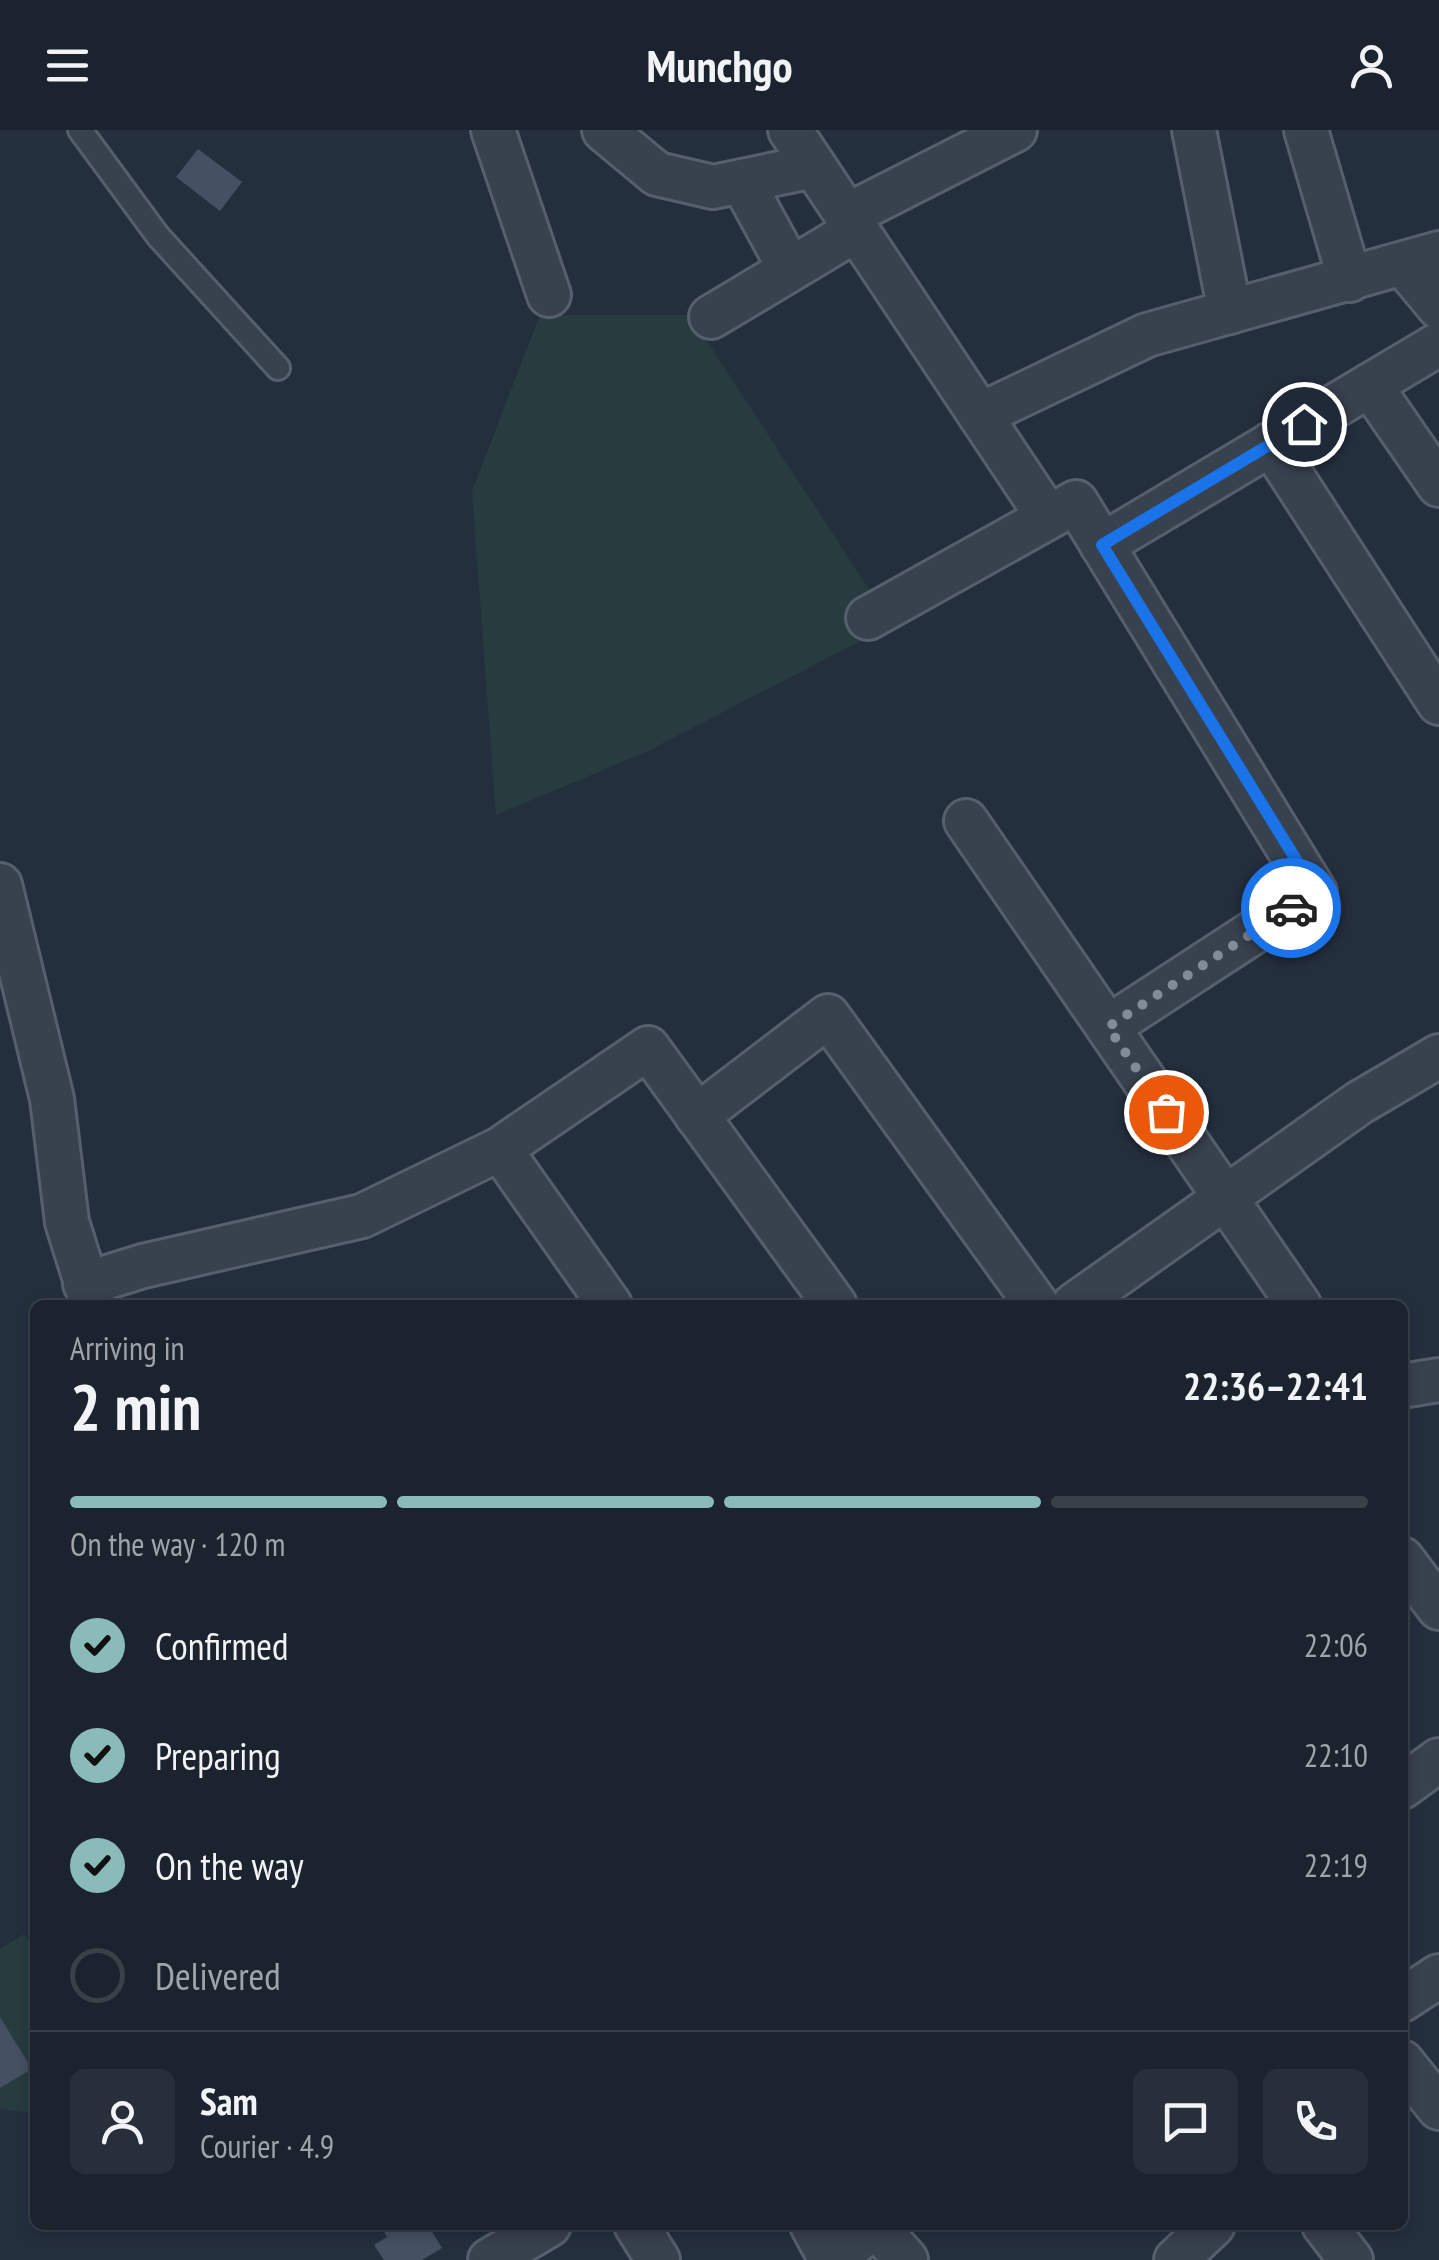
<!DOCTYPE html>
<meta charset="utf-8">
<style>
body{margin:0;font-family:"PT Sans Narrow",sans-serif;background:#282f3a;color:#f1f3f6;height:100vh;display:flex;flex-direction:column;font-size:38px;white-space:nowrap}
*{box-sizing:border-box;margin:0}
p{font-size:32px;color:#a0a4aa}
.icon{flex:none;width:55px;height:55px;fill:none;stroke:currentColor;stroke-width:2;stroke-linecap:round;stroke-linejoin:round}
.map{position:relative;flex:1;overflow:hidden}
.details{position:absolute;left:30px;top:1170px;width:1378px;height:930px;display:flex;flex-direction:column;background:#1b232e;border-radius:15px;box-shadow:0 5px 15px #0003,0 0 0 2px #39404a}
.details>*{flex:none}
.pin{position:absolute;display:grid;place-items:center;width:85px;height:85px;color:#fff;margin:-42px;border:5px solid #fff;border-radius:50%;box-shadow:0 2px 10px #0007}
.courier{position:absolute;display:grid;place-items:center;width:100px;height:100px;margin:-50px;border:8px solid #1a73e8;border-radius:50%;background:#fff;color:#222;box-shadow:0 2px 12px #0007}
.headline em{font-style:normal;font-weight:800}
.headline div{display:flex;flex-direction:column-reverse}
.headline{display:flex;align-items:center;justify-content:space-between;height:170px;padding:0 40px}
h1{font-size:65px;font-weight:800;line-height:75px}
.bar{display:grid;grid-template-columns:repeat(4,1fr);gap:15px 10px;align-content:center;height:120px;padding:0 40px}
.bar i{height:12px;border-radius:8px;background:#39404a}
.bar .current{background:#8bbbb9}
.bar p{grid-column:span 4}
.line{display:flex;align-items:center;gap:25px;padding:0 40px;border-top:2px solid #39404a}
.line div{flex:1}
.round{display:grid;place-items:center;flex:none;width:105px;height:105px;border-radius:15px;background:#282f3a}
ol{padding:0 40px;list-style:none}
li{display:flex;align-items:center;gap:30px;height:110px}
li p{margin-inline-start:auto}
li .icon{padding:10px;border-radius:50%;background:#8bbbb9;color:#111;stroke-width:4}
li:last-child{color:#a0a4aa}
li i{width:55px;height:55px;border:5px solid #39404a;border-radius:50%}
header{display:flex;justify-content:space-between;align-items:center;height:130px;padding:0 40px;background:#1b232e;font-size:45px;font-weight:800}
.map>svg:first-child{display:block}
.green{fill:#263c3f}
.building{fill:#455162}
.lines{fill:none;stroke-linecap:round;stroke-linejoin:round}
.service-casing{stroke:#565f6c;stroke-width:28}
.minor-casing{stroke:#565f6c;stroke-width:48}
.service{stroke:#38414e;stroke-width:22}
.minor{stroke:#38414e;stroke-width:42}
.done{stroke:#828b98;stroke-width:10;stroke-dasharray:0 18}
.route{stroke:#1a73e8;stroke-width:12}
</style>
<header><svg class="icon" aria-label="menu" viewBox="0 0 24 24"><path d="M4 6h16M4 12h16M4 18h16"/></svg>Munchgo<svg class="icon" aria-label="person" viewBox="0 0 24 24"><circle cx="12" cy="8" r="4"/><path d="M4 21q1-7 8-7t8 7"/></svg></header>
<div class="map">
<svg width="1439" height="2130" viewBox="0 0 1439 2130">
<rect width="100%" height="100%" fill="#242f3e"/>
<!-- green -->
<g class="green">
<path d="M540,185H690L876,470L852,485L864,509L648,621L496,685L472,361Z"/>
<path d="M24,1804L35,1821V1983L0,1979V1958L32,1939L0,1887V1819Z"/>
</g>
<!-- building -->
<g class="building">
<path d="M198,19L242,52L220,81L176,47Z"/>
<path d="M0,1887L32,1939L0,1958Z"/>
<path d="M380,2095H428L442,2118L422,2130H384L374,2115L387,2107Z"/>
</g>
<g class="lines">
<defs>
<path id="service" d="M80,0L158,106L278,238"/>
<g id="minor">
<path d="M493,0L549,165"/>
<path d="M604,0L657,44L713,57L814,36"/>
<path d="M790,0L1048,387"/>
<path d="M1194,0L1230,182"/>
<path d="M1306,0L1350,150"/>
<path d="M742,51L790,139"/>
<path d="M846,86L1015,0"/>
<path d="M1404,135L1439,177"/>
<path d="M711,187L856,100"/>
<path d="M1370,255L1439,355"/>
<path d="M980,285L1147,205L1439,123"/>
<path d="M1271,314L1439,573"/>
<path d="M1102,415L1439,214"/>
<path d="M868,488L1076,372L1315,762L1108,897"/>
<path d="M966,691L1299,1175"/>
<path d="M0,755L52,969L67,1092L93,1175"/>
<path d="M697,986L828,886L1037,1175"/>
<path d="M500,1019L610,1175"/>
<path d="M85,1154L143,1136L362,1086L500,1019L648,918L835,1175"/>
<path d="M1074,1175L1359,973L1439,926"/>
<path d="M1402,1256L1439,1250"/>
<path d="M1402,1429L1439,1478"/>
<path d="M1402,1657L1439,1630"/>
<path d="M1402,1870L1439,1846"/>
<path d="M1402,1932L1439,1978"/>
<path d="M636,2095L658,2130"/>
<path d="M812,2095L831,2130"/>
<path d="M875,2095L906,2130"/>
<path d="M1324,2095L1351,2130"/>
<path d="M490,2130L549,2095"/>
<path d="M835,2130L874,2095"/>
<path d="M1176,2130L1213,2095"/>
</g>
</defs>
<!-- service casing -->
<use href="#service" class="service-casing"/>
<!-- minor casing -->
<use href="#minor" class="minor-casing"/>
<!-- service -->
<use href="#service" class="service"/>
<!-- minor -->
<use href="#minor" class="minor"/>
</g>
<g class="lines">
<!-- done -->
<path class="done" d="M1166,982L1108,897L1291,778"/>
<!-- route -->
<path class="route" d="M1291,778L1316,762L1102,415L1304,294"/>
</g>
</svg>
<div class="pin" style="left:1166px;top:982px;background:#ea580c"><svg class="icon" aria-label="bag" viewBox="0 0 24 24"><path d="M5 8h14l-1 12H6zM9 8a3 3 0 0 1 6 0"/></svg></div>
<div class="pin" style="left:1304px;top:294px;background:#1f2937"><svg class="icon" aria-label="home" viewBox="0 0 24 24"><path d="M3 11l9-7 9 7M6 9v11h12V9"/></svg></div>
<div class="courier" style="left:1291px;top:778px"><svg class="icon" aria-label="car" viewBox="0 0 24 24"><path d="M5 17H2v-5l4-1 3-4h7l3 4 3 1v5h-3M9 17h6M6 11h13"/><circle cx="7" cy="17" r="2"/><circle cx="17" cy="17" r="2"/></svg></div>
<section class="details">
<div class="headline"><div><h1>2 min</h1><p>Arriving in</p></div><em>22:36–22:41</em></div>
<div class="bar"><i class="current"></i><i class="current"></i><i class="current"></i><i></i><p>On the way · 120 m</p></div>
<ol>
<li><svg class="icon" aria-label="check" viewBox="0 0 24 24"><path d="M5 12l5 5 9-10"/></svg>Confirmed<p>22:06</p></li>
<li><svg class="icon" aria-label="check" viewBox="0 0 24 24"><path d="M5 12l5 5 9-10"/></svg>Preparing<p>22:10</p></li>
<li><svg class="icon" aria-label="check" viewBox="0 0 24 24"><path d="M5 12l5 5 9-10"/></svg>On the way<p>22:19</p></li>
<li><i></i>Delivered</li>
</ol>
<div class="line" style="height:180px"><a class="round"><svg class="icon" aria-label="person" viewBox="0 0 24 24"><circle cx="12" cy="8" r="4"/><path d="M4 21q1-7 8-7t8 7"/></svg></a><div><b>Sam</b><p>Courier · 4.9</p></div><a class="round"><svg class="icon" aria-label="chat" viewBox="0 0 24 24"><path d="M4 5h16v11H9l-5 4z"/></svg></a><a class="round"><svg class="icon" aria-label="phone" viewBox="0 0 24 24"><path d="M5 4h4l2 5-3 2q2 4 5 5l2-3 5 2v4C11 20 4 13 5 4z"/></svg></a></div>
</section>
</div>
